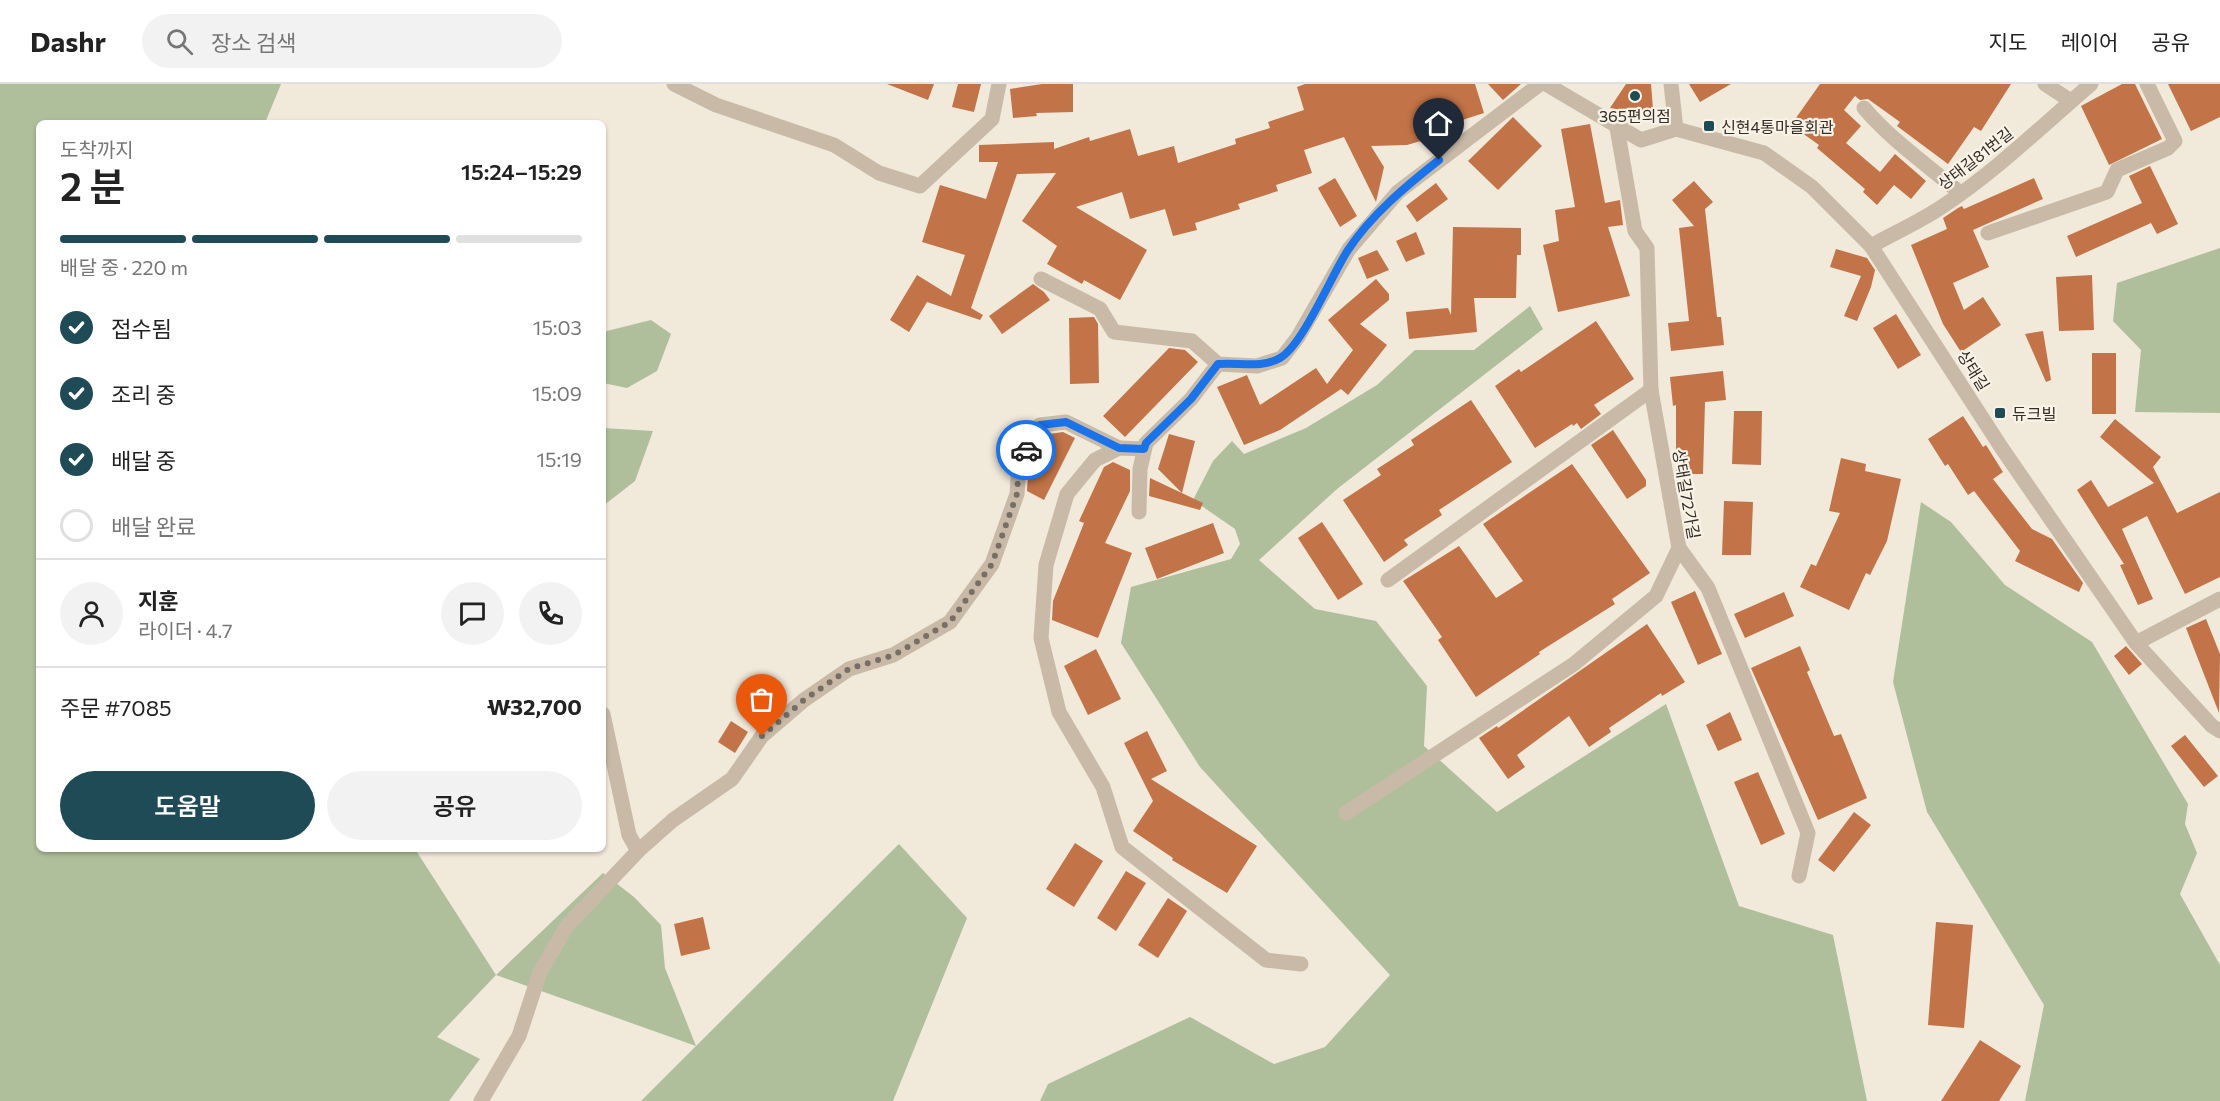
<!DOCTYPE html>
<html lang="ko">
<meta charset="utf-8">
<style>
body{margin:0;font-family:Commissioner,"Noto Sans KR",sans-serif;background:#f2f2f2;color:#222;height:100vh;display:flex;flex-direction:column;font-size:22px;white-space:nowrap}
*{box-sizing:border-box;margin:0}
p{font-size:20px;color:#767676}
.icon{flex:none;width:33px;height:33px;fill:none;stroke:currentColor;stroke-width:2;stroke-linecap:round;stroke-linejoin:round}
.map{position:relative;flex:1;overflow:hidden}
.sheet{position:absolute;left:36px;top:36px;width:570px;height:732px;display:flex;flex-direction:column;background:#fff;border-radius:9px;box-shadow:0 2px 4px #0004}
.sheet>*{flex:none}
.pin{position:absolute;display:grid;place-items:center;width:51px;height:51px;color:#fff;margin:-62px -26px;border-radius:50% 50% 50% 0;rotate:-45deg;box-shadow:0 0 6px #0007}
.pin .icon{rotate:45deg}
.courier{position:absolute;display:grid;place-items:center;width:60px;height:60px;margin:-30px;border:4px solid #1a73e8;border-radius:50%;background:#fff;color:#222;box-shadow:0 2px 8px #0007}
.headline em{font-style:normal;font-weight:600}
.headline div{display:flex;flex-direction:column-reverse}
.headline{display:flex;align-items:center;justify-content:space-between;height:102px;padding:0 24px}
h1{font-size:39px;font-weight:600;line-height:45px}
.bar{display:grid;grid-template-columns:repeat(4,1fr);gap:9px 6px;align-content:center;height:72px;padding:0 24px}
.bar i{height:8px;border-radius:4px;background:#e0e0e0}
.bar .selected{background:#1e4b55}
.bar p{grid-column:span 4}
.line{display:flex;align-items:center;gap:15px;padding:0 24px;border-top:2px solid #e0e0e0}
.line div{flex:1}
.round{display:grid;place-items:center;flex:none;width:63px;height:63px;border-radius:32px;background:#f2f2f2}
ol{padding:0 24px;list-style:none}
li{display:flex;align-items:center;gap:18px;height:66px}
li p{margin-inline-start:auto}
li .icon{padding:6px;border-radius:50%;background:#1e4b55;color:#fff;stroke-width:4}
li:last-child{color:#767676}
li i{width:33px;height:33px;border:3px solid #e0e0e0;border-radius:50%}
.cta{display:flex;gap:12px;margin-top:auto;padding:12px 24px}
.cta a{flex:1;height:69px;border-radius:36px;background:#1e4b55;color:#fff;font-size:24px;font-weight:600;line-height:69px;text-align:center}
.cta a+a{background:#f2f2f2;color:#222}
header{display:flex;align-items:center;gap:36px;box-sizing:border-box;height:84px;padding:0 30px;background:#fff;border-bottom:2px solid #e0e0e0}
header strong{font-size:28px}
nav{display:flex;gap:33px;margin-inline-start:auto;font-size:21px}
.search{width:420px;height:54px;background:#f2f2f2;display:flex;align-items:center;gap:15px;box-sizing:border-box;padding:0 21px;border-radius:33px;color:#767676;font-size:22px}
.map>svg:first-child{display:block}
.green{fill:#afbf9b}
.building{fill:#c27347}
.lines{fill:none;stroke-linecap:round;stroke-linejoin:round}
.minor{stroke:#c8baa7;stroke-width:15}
.done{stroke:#776f66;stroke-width:6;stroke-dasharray:0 10.8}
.route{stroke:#1a73e8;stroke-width:8}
.poi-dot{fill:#1e4b55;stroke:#f9f2e6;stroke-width:2}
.labels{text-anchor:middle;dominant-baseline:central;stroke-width:4.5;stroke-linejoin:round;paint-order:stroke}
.poi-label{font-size:16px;fill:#352d27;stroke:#f9f2e6;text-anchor:start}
.street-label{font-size:16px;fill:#352d27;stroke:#f9f2e6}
</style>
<header>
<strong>Dashr</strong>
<div class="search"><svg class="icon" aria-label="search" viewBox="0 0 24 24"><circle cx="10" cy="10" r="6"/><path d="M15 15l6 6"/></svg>장소 검색</div>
<nav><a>지도</a><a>레이어</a><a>공유</a></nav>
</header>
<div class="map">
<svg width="2220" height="1017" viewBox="0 0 2220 1017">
<rect width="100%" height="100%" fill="#f1e9da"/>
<!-- green -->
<g class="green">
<path d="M0,0H281L265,39H39V765H415L496,891L603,789L634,813L661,841L665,884L696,962L899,760L967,834L893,1017H641L696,962L496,891L437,953L480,975L449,1017H0Z"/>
<path d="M2220,164V329L2135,328L2141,266L2113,237L2117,199Z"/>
<path d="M1530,222L1543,245L1337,405L1259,476L1315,525L1376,537L1427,602L1424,662L1497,728L1666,620L1739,822L1833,851L1867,1017H1040L1048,1000L1190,933L1274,980L1325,963L1390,891L1200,683L1121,559L1131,503L1231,475L1240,460L1235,445L1193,416L1213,377L1232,357L1244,370L1306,344L1377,301L1415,266H1474Z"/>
<path d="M651,236L671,250L657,287L627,304L603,299V248Z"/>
<path d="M603,344L653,347L635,397L603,422Z"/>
<path d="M1921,418L1951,438L2005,501L2092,558L2188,720L2185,740L2197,769L2180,810L2220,881V1017H2025L2044,921L1927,728L1893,598Z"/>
</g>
<!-- building -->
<g class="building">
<path d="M887,0H934L928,16Z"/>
<path d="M958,0H981L974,28L952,23Z"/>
<path d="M1042,0H1073V28L1036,29L1037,32L1013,34L1010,5Z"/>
<path d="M1305,0H1475L1484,29L1453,39L1455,47L1407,61L1371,62L1384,83L1376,118L1344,53L1304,66L1312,89L1276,101L1278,107L1238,120L1240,125L1195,139L1197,146L1173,152L1165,125L1130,135L1122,108L1076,123L1147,166L1120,216L1084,196L1082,200L1047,180L1057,162L1022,137L1056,89L1017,90L971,224L983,231L980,236L927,218L909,248L890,236L917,191L951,212L965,171L922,158L940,101L986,115L998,78H979V61L1054,58V65L1089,53L1090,57L1130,45L1138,72L1174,62L1178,79L1236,60L1235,55L1270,44L1268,38L1304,26L1297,3Z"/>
<path d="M1488,0H1521L1503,16Z"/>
<path d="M1626,0H1651L1653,25L1631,28L1610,24Z"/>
<path d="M1689,0H1731L1700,18Z"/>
<path d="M1820,0H2011L1981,47L1974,43L1948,80L1897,42L1900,38L1868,15L1860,16L1855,12L1844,26L1861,42L1846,59L1880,88L1895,70L1926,97L1911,115L1894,101L1877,121L1863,108L1865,105L1817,64L1819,61L1791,41Z"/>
<path d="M2122,0H2135L2162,55L2109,81L2081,22Z"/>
<path d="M2168,0H2220V33L2191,47Z"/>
<path d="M1513,33L1542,62L1498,106L1468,77Z"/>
<path d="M1590,40L1605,119L1620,116L1623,141L1608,143L1630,212L1558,228L1543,161L1559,157L1555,126L1575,123L1561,45Z"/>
<path d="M2150,82L2178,140L2157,150L2151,139L2076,173L2067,152L2142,119L2129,92Z"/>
<path d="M1335,94L1357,132L1340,143L1318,104Z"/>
<path d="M2034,94L2043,115L1973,146L1989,183L1953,199L1964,226L1983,213L2001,241L1961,268L1943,240L1911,161L1947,145L1943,134L1958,124L1962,122L1964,125Z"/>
<path d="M1694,97L1713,118L1705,125L1717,233H1721L1724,261L1671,267L1668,239L1689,237L1679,144L1694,142L1672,116Z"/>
<path d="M1436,99L1448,115L1417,138L1406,122Z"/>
<path d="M1453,143L1521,144V171H1517L1516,214H1474L1477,248L1409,255L1406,228L1448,224L1451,231Z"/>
<path d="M1416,148L1425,170L1406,178L1396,157Z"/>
<path d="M1836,165L1867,174L1875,186L1871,203L1857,237L1844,232L1861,192L1830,183Z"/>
<path d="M1377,166L1389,186L1367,195L1358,174Z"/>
<path d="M2092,191L2094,246L2059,247L2056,193Z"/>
<path d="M1376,195L1389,210V216L1360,240L1387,261L1348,311L1341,305L1280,346L1244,361L1217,303L1247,291L1260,321L1316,284L1327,300L1353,266L1328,236Z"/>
<path d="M1033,200L1044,208L1050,216L1002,250L989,232Z"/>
<path d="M1896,230L1921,271L1898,285L1873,244Z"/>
<path d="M1094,233L1098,240L1099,299L1070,300L1069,234Z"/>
<path d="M1596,237L1634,295L1594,321L1601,330L1581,345L1577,339L1573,342L1572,340L1535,364L1495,302L1519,285L1521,288Z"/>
<path d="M2043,247L2051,296L2046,298L2025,250Z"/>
<path d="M1169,264L1185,266L1198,278L1125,353L1103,332Z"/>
<rect x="2092" y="269" width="24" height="61"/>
<path d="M1723,287L1726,316L1705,318L1703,390H1676V321L1673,322L1670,293Z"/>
<path d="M1471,316L1512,378L1439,426L1442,431L1404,456L1408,461L1384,478L1343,416L1381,391L1377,385L1414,361L1411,356Z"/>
<path d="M1734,327H1762L1761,381L1732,380Z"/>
<path d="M1963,332L1983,363L1986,361L2003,388L1993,395L2032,445L2052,455L2083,499L2079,508L2015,477L2020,467L1974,407L1968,411L1948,380L1945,382L1928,355Z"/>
<path d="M2115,335L2161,373L2153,383L2177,429L2220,408V493L2185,510L2147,432L2122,445L2153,515L2138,521L2120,481L2124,480L2077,406L2091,396L2108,423L2154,399L2100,353Z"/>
<path d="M1613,346L1646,396V402L1627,415L1591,361Z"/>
<path d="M1063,348L1075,354L1044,416L1027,407L1028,391L1049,350Z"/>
<path d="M1169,350L1195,357L1182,409L1158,385Z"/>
<path d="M1841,374L1866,380L1865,387L1901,395L1887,457L1870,491L1866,489L1849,526L1800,503L1811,480L1816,482L1840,429L1829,427Z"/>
<path d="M1113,378L1130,386V407L1105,459L1132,469L1098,554L1052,536L1053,517L1084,439L1079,437L1104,383Z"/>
<path d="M1572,380L1650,489L1612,515L1615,520L1539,568L1540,570L1476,613L1438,556L1442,553L1403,497L1459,462L1496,514L1523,497L1483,440Z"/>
<path d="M1150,394L1203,419L1200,426L1149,412Z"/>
<path d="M1724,417L1753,418L1751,471H1722Z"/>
<path d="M1322,438L1363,500L1338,516L1298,454Z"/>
<path d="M1213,439L1224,469L1157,495L1145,464Z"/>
<path d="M1695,507L1722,570L1698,581L1671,518Z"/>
<path d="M1784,508L1794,532L1745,554L1734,530Z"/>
<path d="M2206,535L2220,570L2219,629L2186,544Z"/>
<path d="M1647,540L1685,598L1662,612L1661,609L1609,644L1611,648L1589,663L1569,632L1517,671L1525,683L1508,695L1479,654L1497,642L1498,644Z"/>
<path d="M1800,562L1810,586L1807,588L1834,652L1841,650L1867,714L1818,736L1751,584Z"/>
<path d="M2126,562L2142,580L2129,591L2114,572Z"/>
<path d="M1096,565L1121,615L1088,631L1064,582Z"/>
<path d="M1730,628L1742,656L1718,667L1706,641Z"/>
<path d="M731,637L748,648L735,669L718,658Z"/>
<path d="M1147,647L1167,687L1151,695L1257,762L1227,809L1172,776L1173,774L1133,747L1153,717L1124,659Z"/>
<path d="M2185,651L2218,692L2204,703L2171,662Z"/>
<path d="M1758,688L1785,750L1761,761L1734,698Z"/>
<path d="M1854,728L1871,741L1834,788L1818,776Z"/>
<path d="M1075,759L1103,777L1074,823L1046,805Z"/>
<path d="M1126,787L1146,799L1116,847L1097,834Z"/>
<path d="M1168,814L1187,827L1158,874L1138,861Z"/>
<path d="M703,833L710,865L681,872L674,840Z"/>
<path d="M1936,838L1973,841L1964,944L1928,941Z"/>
<path d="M1980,956L2021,982L1999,1017H1941Z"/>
</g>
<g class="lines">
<!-- minor -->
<g class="minor">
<path d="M674,0L716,21L834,61L879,89L920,102L992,35L999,0"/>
<path d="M1546,0L1641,56L1676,45"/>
<path d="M1671,0L1676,45L1764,69L1812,103L1871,162L2001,363L2136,559L2212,642L2220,647"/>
<path d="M2045,0L2071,17"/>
<path d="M1864,24C1892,57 1928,81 1960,109"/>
<path d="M1988,149L2107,108L2117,86L2168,64L2175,57L2147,0"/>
<path d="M1871,162C1894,149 1919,138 1940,124C1995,88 2042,42 2091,0"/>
<path d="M1041,195L1100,225L1114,248L1192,257L1218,280L1257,282L1282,274L1298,253L1349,165L1398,108L1540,0"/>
<path d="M1144,365L1119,364L1095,376L1067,410L1046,481L1041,554L1059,628L1103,703L1122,763L1266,876L1301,880"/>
<path d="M1139,428L1140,385L1146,359L1191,315L1218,280"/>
<path d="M1679,464L1708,504L1808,749L1799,792"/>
<path d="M1388,496L1651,306"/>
<path d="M2136,559L2220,515"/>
<path d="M603,630L629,751L638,767"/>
<path d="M1346,729L1574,580L1656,512L1679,464L1651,306L1647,164L1635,147L1617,44"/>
<path d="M481,1017L519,952L540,888L567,842L638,767L673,736L732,695L762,652L804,616L849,585L893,571L950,538L992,480L1017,410L1019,380L1040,341L1066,338L1119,364"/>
</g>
</g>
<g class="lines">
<!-- done -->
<path class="done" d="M762,652L804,616L849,585L894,571L950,538L992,480L1017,410L1019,380L1026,366"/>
<!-- route -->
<path class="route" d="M1026,366L1040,341L1066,338L1119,364L1144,365L1146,359L1191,315L1218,280C1239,278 1261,285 1280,274C1303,261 1332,190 1348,166C1371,131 1406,102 1439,76"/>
</g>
<!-- markers -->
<g class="poi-dot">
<circle cx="1635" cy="12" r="6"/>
<rect x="1703" y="36" width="12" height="12" rx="3"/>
<rect x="1994" y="323" width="12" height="12" rx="3"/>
</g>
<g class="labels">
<!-- poi labels -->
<g class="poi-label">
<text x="1635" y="31" text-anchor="middle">365편의점</text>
<text x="1721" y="42">신현4통마을회관</text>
<text x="2012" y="329">듀크빌</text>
</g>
<!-- street labels -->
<g class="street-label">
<text transform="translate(1975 74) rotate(-38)">상태길81번길</text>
<text transform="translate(1974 286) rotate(58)">상태길</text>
<text transform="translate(1687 410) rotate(80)">상태길72가길</text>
</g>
</g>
</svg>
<div class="pin" style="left:762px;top:652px;background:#ea580c"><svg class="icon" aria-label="bag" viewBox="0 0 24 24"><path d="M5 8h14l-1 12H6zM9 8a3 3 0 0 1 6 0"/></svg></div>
<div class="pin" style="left:1439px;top:76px;background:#1f2937"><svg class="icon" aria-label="home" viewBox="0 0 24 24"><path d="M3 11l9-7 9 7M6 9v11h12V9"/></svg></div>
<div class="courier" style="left:1026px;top:366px"><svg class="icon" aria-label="car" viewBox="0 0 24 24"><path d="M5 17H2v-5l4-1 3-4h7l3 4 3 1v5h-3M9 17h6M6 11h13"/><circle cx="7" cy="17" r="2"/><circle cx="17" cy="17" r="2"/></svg></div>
<section class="sheet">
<div class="headline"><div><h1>2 분</h1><p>도착까지</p></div><em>15:24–15:29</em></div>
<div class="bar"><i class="selected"></i><i class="selected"></i><i class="selected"></i><i></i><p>배달 중 · 220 m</p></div>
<ol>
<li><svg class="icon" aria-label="check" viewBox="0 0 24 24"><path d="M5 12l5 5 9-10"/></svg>접수됨<p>15:03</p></li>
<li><svg class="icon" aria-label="check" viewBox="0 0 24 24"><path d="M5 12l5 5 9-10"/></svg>조리 중<p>15:09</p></li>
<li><svg class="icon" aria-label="check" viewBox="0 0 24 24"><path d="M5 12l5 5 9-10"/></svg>배달 중<p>15:19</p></li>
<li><i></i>배달 완료</li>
</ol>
<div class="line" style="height:108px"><a class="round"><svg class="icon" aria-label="person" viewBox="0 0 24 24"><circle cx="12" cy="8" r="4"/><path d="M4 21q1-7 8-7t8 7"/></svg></a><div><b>지훈</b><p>라이더 · 4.7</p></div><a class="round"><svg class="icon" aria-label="chat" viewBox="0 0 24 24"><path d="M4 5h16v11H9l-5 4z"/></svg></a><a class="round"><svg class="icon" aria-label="phone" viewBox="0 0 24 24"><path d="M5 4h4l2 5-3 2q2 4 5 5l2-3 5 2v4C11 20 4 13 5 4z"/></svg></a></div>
<div class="line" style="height:78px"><div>주문 #7085</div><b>₩32,700</b></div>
<div class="cta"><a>도움말</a><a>공유</a></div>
</section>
</div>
